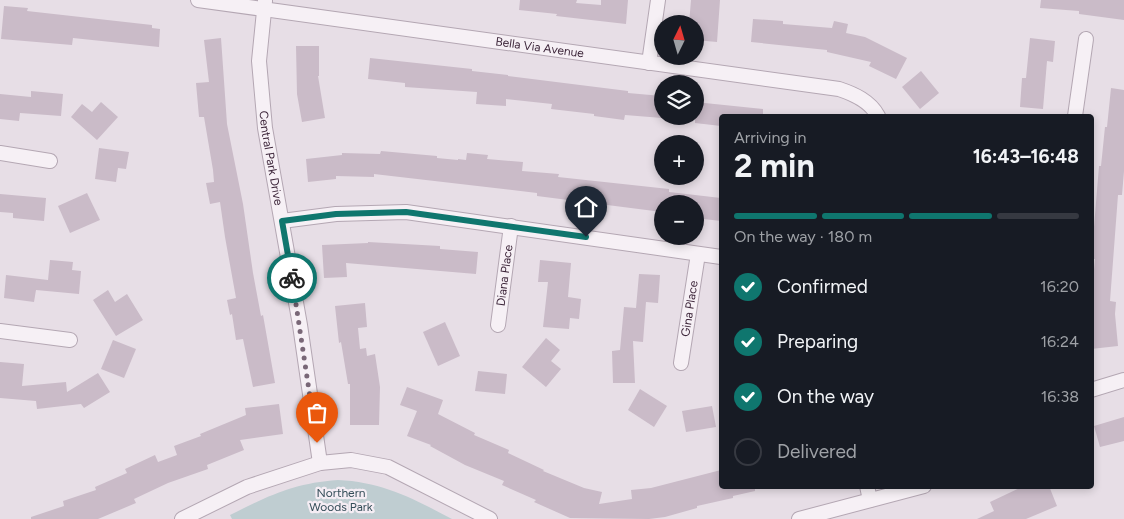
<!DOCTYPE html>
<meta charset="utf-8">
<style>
body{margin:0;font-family:Figtree,sans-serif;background:#20242c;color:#f1f3f6;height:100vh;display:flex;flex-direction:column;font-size:19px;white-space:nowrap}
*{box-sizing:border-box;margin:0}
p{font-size:16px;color:#9ea1a6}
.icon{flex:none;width:28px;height:28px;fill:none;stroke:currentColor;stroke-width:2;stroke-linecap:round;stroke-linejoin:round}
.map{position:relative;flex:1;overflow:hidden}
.sheet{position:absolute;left:719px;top:114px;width:375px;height:375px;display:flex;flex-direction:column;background:#171b24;border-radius:5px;box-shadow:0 2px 8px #0003}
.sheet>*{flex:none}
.needle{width:32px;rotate:5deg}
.tools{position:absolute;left:654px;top:15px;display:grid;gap:10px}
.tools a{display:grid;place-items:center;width:50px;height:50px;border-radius:50%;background:#171b24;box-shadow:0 2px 8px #0003;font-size:25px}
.pin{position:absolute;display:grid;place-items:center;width:42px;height:42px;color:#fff;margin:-51px -21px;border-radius:50% 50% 50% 0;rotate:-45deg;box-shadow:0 0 5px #0007}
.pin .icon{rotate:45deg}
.courier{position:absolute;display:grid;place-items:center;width:50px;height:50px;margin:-25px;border:4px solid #0f766e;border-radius:50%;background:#fff;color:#222;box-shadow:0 1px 6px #0007}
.overview em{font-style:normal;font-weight:700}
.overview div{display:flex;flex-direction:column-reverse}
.overview{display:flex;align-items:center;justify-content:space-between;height:85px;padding:0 15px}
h1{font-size:32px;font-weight:700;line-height:38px}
.bar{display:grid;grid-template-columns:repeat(4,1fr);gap:8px 5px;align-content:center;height:60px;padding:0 15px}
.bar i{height:6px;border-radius:4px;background:#363941}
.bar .active{background:#0f766e}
.bar p{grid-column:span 4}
ol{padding:0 15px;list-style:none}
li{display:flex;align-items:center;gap:15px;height:55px}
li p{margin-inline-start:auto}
li .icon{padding:5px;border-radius:50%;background:#0f766e;color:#fff;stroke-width:4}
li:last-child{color:#9ea1a6}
li i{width:28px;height:28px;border:2px solid #363941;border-radius:50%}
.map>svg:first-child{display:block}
.green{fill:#bfcdd1}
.building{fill:#cabbc8}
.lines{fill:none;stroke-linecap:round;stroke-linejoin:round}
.minor-casing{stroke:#b4a7b3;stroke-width:16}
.minor{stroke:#f6f0f5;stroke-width:14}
.done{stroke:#796777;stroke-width:5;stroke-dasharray:0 9}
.route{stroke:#0f766e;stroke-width:6}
.labels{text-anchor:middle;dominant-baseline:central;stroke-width:4.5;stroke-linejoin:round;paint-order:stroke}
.street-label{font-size:12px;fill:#3e273b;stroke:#f5edf4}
.park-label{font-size:12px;fill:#354e59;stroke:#f5edf4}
</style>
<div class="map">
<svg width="1124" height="519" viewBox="0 0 1124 519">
<rect width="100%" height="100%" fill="#e7dee6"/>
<!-- green -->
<path class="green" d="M338,480C383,482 414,499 452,519H232L230,515C268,496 294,483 338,480Z"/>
<!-- building -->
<g class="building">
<path d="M520,0H577L576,3L601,5V0H628L626,24L556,16L557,14L519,10Z"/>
<path d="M691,0H720L717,42L695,40V24H689Z"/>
<path d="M1041,0H1124V20L1079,14V11L1040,8Z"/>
<path d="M4,6L28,8L27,11L152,25V28L160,29L159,47L73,38L72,45L1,39Z"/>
<path d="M753,19L783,21V24L832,28L834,21L848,24L846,33L865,37L907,58L896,79L869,66L871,62L827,52V50L751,42Z"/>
<path d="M221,38L227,124L243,204L253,273L261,316L263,315L275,383L253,387L243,339L236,340L232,314L230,315L227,300L236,298L225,237L220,202L210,204L206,183L214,182L213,170L204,117H199L196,83L209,82L204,40Z"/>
<path d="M1030,38L1055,41L1053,62L1047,61L1043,109L1020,107L1022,78H1026Z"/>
<path d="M296,46H319V76H318L325,118L302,122L297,94Z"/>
<path d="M370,58L472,69V71L508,75V76L628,91V93L662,96V118L625,115L624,120L594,116V114L551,109L552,104L506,99V106L476,104L477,92L405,87V83L368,79Z"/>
<path d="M921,71L939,93L920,109L902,87Z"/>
<path d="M1111,88L1124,90V171L1122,195H1118L1110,301L1116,302L1115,314L1118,346L1091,349V280H1093L1095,259H1091V239H1093L1099,166H1101L1105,127H1107Z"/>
<path d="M31,91L63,94L61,116L20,113L19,121L0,119V94L31,97Z"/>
<path d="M101,102L118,117L97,140L71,117L82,104L92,112Z"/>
<path d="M695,102L763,109V116H721V126L695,123Z"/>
<path d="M99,148L129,152L126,169L118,168L116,182L95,179Z"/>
<path d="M381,151L437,156V158L458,160V159L466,160L467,153L488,155L487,159L523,162L522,171L559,174L558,177L669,189V192L721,198V221L695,218V204H662V212L537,196V193L374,174V177L336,176V179L308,182L306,159L342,155V153L380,154Z"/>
<path d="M87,193L100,220L70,233L58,206Z"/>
<path d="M0,194L46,198L44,221L13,218V213L0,212Z"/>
<path d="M368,242L440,246V249L478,252L476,274L346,263L347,277L324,278L322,245L368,243Z"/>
<path d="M50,260L73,262L72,270L81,271L79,294L36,290L34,302L4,298L6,275L48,280Z"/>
<path d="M540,260L571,263L568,297L581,299L579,319L570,318L569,329L543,327L548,282H538Z"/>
<path d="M639,274L660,275L658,303L646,302L643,342L633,341L635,383H613L612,351L620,350L624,307L636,308Z"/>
<path d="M108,290L115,302L127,294L143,320L116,336L93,300Z"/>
<path d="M365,303L367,327L358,328L360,349L366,348L367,356L375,354L380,387L379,425H350V384H348L341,342L339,343L335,306Z"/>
<path d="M445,322L460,356L438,366L423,332Z"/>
<path d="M546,338L560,350L551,361L561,369L546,387L522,367Z"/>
<path d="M113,340L136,349L124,378L101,369Z"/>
<path d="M0,362L24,364L22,386L66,382L67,392L98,373L110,392L84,408L81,404L37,409L36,401L0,398Z"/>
<path d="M478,371L507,374L505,394L475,391Z"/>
<path d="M407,387L443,400L438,414L475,433L474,435L509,450L508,453L544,470L543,471L584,488L602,492L599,504L632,499L631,490L651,488L721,470V486H755V491L733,496V498L697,506V508L665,517L649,519L570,518L534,502L536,500L502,485L504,481L465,465L430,446L431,445L407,436L417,411L400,405Z"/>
<path d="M640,389L667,406L654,427L628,410Z"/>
<path d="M279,404L283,434L240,440L244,450L207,465L208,469L168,483L134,499L136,503L98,519H31V517L64,506L63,501L96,490L95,487L127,473L125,469L155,455L158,462L177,455L174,446L201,436L200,434L246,415L245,408Z"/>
<path d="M712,406L716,427L686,432L682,411Z"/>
<path d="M1124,417V441L1100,447L1094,426Z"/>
<path d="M1024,486H1049L1057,506L1026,519H977L994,511L990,502Z"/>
</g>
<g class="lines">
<defs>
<g id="minor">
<path id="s1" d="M198,0L839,89C854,94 870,101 878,116"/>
<path id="s2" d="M265,1L259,61L265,128L300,325L320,463"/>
<path d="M649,63L658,0"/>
<path d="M1075,116L1086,39"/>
<path d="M0,153L50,161"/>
<path d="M282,221L336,214L406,212L721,257"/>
<path id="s3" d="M498,325L511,226"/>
<path d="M0,331L70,340"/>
<path id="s4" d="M681,363L698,254"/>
<path d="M1091,390L1124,380"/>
<path d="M867,486L870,500"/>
<path d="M182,519L247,487L320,463L351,460L388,467L490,519"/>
<path d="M799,519L924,486"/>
</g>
</defs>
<!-- minor casing -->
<use href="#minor" class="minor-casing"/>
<!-- minor -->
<use href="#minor" class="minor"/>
</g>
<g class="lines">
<!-- done -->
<path class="done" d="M292,278L317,443"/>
<!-- route -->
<path class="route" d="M292,278L282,221L336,214L406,212L586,237"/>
</g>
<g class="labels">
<!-- street labels -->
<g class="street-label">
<text stroke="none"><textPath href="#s1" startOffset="345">Bella Via Avenue</textPath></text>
<text stroke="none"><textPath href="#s2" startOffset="158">Central Park Drive</textPath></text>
<text stroke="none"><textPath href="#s3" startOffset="50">Diana Place</textPath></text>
<text stroke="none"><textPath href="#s4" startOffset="55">Gina Place</textPath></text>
</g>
<!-- park labels -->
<g class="park-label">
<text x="341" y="493">Northern<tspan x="341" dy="14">Woods Park</tspan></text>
</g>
</g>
</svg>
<div class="tools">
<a><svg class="needle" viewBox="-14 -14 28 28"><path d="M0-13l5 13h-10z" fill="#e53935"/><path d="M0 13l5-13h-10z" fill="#9ea1a6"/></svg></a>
<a><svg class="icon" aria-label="layers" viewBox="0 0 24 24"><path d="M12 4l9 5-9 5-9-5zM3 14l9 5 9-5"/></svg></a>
<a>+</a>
<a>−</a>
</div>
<div class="pin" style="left:317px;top:443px;background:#ea580c"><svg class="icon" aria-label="bag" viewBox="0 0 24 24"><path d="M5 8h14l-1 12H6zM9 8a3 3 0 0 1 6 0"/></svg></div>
<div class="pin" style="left:586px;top:237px;background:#1f2937"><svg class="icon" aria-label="home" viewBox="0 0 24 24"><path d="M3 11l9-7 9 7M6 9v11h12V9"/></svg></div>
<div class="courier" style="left:292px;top:278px"><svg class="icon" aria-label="bike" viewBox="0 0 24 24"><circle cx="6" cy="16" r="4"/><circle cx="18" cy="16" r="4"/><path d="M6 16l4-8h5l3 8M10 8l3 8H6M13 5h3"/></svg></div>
<section class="sheet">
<div class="overview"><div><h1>2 min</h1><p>Arriving in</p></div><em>16:43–16:48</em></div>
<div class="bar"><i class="active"></i><i class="active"></i><i class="active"></i><i></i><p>On the way · 180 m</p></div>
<ol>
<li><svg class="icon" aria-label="check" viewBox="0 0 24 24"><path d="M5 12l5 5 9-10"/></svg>Confirmed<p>16:20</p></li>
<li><svg class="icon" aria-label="check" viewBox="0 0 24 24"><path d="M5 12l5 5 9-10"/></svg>Preparing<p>16:24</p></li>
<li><svg class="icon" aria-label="check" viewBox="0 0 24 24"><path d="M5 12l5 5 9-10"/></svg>On the way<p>16:38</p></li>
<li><i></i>Delivered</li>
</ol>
</section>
</div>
